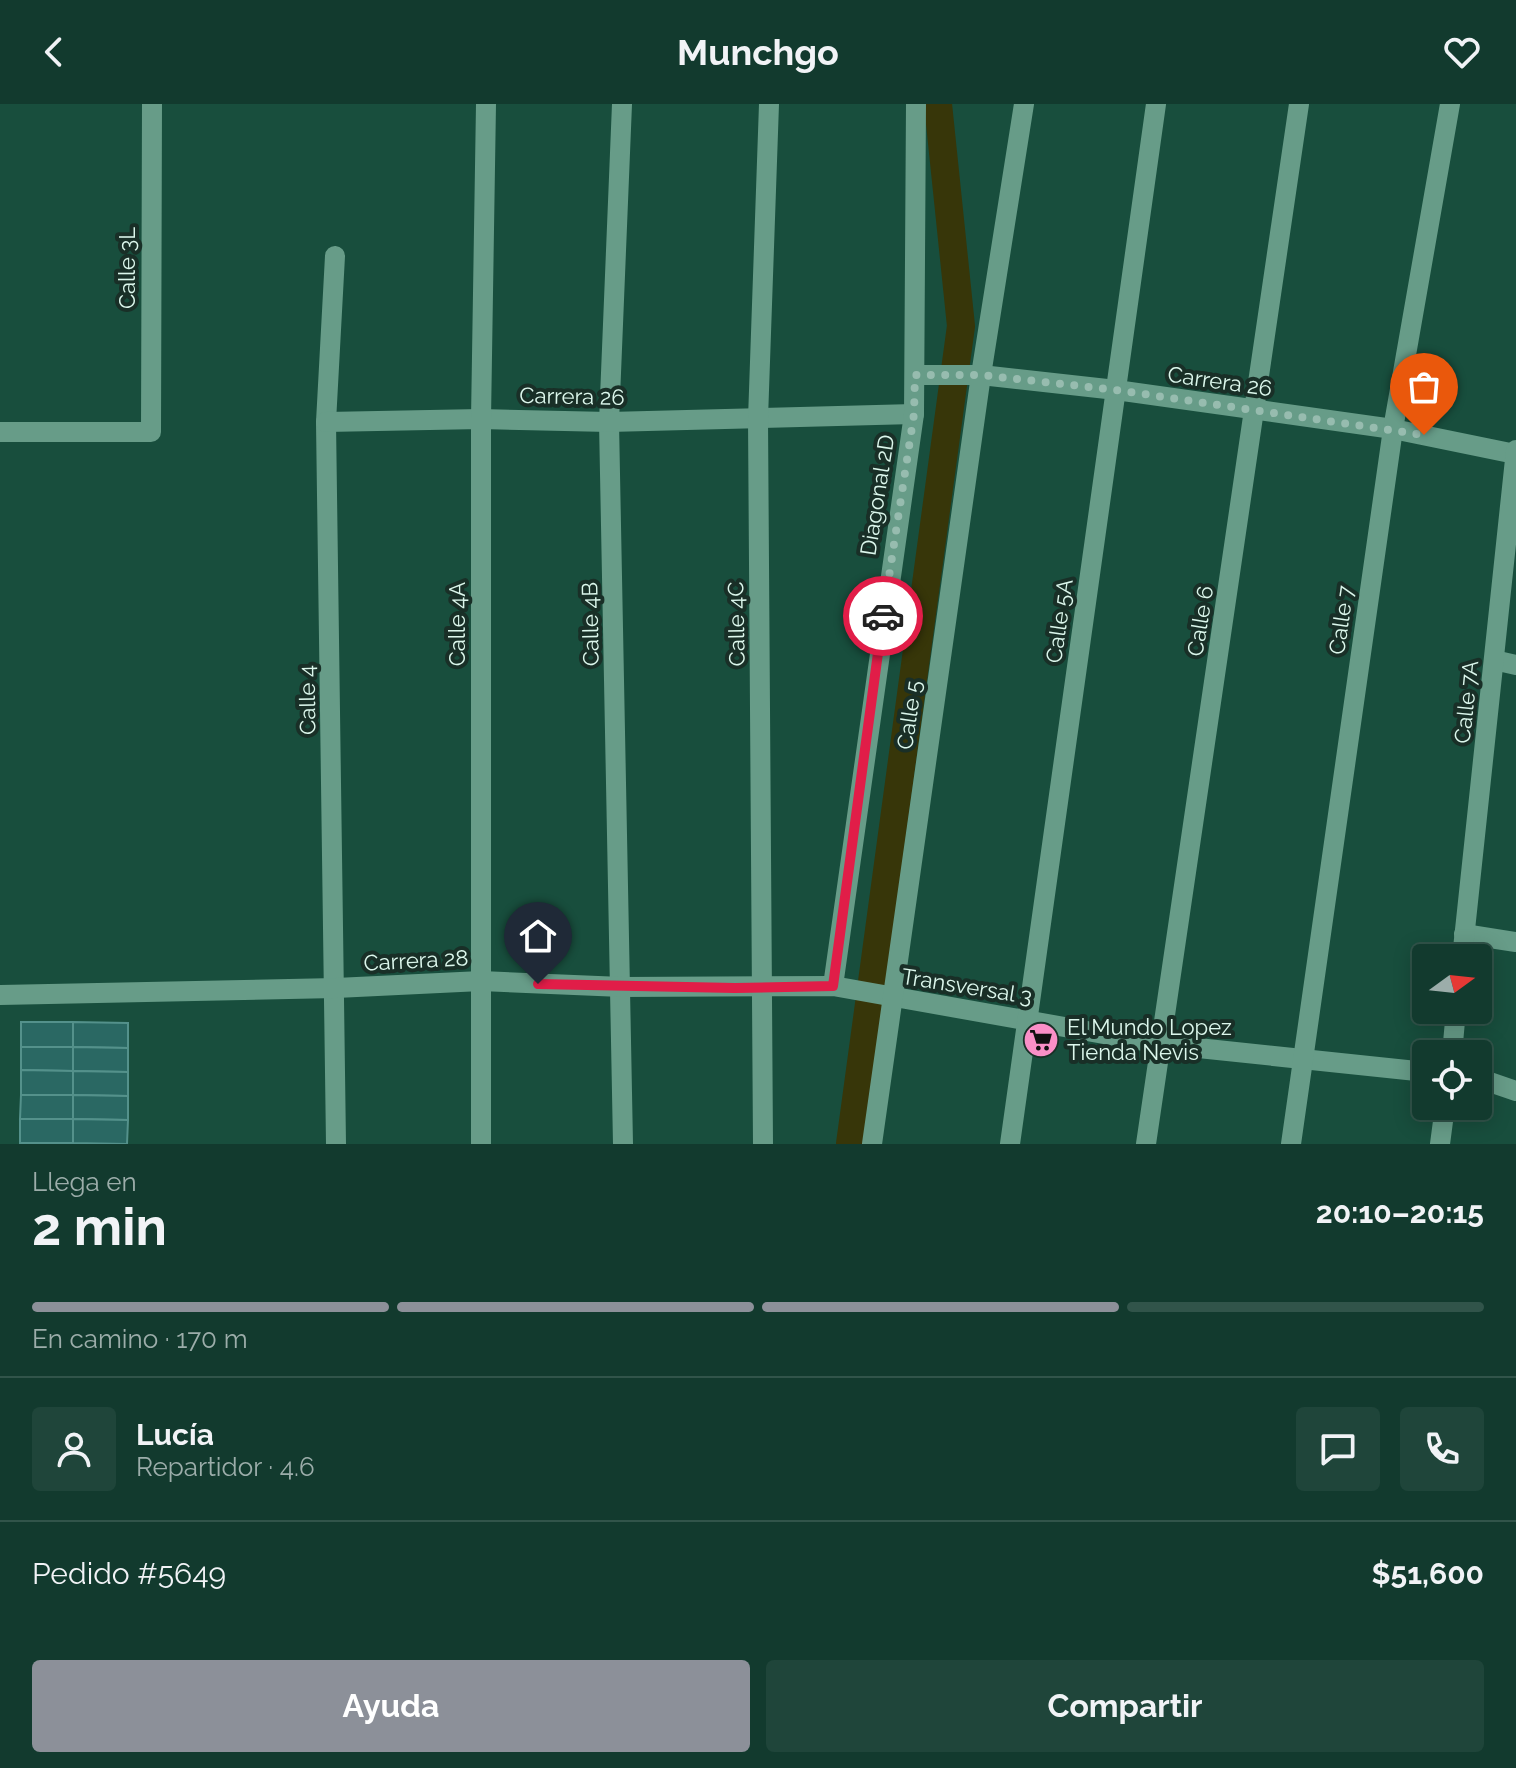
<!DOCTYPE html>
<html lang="es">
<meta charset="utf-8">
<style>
body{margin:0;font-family:Raleway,sans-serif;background:#1f453a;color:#f1f3f6;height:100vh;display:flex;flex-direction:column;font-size:30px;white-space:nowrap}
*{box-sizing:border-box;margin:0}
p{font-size:26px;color:#9cadaa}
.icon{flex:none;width:44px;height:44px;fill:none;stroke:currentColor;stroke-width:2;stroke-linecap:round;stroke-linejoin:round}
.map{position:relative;height:1040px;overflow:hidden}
.details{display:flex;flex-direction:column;background:#123a2e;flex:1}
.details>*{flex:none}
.needle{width:52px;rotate:75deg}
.buttons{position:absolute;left:1412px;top:840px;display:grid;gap:16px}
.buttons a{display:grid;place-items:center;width:80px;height:80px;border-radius:8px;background:#123a2e;box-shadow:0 4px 20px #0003,0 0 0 2px #31544a;font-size:40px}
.pin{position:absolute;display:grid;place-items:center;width:68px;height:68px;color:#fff;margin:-82px -34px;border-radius:50% 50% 50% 0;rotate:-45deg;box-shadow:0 0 8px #0007}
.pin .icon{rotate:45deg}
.courier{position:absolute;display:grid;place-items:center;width:80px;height:80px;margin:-40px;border:6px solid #e11d48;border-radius:50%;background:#fff;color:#222;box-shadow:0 2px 10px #0007}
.overview em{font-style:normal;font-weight:700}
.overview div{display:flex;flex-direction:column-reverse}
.overview{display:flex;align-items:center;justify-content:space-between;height:136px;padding:0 32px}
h1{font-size:52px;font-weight:700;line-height:60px}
.bar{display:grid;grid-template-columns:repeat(4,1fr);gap:12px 8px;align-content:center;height:96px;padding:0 32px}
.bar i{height:10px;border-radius:6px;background:#31544a}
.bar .on{background:#8c9099}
.bar p{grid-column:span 4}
.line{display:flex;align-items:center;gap:20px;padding:0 32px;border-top:2px solid #31544a}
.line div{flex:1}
.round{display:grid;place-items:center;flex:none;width:84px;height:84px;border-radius:8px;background:#1f453a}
.primary-button{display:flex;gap:16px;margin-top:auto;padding:16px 32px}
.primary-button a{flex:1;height:92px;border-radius:8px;background:#8c9099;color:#fff;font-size:32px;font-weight:700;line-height:92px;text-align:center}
.primary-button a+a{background:#1f453a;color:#f1f3f6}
header{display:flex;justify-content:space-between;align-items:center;height:104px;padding:0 32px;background:#123a2e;font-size:36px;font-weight:700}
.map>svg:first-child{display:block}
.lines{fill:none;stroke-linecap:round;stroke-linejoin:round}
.canal{stroke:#373609;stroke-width:28}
.building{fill:#2a6863;stroke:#54918b;stroke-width:2}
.minor{stroke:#679c88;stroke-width:20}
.done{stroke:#97bcaf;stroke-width:8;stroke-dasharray:0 14.4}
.route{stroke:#e11d48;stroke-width:10}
.labels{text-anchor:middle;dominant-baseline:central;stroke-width:8;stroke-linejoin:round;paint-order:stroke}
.street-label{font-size:22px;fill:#dcf7ec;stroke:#192f27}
.poi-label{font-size:22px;fill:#dcf7ec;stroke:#192f27;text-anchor:start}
</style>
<header><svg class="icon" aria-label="back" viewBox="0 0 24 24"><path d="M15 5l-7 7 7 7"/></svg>Munchgo<svg class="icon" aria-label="heart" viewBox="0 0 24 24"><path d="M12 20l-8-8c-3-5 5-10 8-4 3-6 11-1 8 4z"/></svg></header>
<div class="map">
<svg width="1516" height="1040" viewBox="0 0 1516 1040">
<rect width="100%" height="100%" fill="#184e3d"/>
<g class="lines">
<!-- canal -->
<path class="canal" d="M850,1040L961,222L938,0"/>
</g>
<!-- building -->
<g class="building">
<rect x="21" y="918" width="52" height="25"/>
<path d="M73,918L128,919V944L73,943Z"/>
<path d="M21,943H73V967L21,966Z"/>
<path d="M73,943L128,944V968L73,967Z"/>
<path d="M21,966L73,967V991H21Z"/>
<path d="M73,967L128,968V992L73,991Z"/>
<path d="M21,991H73V1015H20Z"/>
<path d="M73,991L128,992V1016L73,1015Z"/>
<rect x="20" y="1015" width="53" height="24"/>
<path d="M73,1015L128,1016L127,1040L73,1039Z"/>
</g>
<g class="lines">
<!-- minor -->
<g class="minor">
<path d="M622,0L609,318L623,1040"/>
<path d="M335,152L326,318L336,1040"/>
<path d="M915,271H981L1116,286L1393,325L1515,350"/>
<path d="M326,318L481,315L609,318L914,310"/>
<path d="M0,328H151L152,0"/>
<path d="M1494,556L1516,561"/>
<path d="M1464,830L1516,838"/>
<path d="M1462,854L1516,346"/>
<path d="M833,882L914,310L916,0"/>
<path d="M0,891L336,884L481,877L622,883L833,882L1160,940L1426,968"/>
<path d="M1452,950L1456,906"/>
<path d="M1478,974L1516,987"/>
<path d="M481,1040V315L486,0"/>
<path d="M763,1040L758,315L769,0"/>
<path d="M872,1040L981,271L1024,0"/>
<path d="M1010,1040L1156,0"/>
<path d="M1146,1040L1299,0"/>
<path d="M1291,1040L1393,325L1450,0"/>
<path d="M1440,1040L1445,1002"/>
</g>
</g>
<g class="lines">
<!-- done -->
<path class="done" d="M883,512L914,310L915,271H981L1116,286L1424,331"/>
<!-- route -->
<path class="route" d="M538,880L735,884L833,882L883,512"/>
</g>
<!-- icons -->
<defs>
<symbol id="supermarket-disc" viewBox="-11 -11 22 22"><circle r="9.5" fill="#fa8fc7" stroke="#192f27"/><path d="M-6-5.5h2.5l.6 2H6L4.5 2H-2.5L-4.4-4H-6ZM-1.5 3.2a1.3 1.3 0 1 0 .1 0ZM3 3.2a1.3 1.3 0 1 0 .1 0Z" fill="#111"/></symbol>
</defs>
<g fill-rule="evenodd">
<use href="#supermarket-disc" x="1021" y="916" width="40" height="40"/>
</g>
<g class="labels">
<!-- street labels -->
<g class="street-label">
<text transform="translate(127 164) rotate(-90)">Calle 3L</text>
<text transform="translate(1220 277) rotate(8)">Carrera 26</text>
<text transform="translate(572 292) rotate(1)">Carrera 26</text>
<text transform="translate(877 391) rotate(-81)">Diagonal 2D</text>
<text transform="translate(1341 516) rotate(-82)">Calle 7</text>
<text transform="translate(1059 517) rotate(-82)">Calle 5A</text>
<text transform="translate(1200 517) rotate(-81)">Calle 6</text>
<text transform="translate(457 520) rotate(-90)">Calle 4A</text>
<text transform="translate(590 520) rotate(-91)">Calle 4B</text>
<text transform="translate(736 520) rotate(-91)">Calle 4C</text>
<text transform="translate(307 596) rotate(-91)">Calle 4</text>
<text transform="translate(1466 598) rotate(-84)">Calle 7A</text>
<text transform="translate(909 611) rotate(-82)">Calle 5</text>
<text transform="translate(416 856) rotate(-3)">Carrera 28</text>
<text transform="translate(967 882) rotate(9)">Transversal 3</text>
</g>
<!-- poi labels -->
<g class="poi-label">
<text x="1067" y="923">El Mundo Lopez<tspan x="1067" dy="25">Tienda Nevis</tspan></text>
</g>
</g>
</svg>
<div class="buttons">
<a><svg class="needle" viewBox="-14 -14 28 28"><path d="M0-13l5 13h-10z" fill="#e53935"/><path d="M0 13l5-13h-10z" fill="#9cadaa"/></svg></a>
<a><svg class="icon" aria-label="locate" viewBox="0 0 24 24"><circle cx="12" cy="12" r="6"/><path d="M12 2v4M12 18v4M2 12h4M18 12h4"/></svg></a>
</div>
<div class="pin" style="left:1424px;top:331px;background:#ea580c"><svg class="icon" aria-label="bag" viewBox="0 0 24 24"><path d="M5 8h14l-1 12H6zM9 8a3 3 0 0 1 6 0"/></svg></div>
<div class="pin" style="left:538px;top:880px;background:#1f2937"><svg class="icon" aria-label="home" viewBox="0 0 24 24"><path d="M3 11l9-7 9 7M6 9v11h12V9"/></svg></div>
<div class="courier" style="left:883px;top:512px"><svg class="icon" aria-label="car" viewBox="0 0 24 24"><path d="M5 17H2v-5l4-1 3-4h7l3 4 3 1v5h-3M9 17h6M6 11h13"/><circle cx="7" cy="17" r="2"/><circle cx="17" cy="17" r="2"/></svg></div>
</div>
<section class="details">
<div class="overview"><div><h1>2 min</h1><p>Llega en</p></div><em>20:10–20:15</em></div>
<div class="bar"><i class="on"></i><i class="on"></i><i class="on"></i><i></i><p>En camino · 170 m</p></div>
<div class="line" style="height:144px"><a class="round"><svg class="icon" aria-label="person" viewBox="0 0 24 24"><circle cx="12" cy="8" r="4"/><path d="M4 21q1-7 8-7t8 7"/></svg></a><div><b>Lucía</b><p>Repartidor · 4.6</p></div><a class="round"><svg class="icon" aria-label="chat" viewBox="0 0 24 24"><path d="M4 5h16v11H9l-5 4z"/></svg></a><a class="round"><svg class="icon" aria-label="phone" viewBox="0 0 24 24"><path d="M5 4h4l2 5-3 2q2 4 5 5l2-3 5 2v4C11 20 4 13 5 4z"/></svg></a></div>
<div class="line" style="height:104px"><div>Pedido #5649</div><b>$51,600</b></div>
<div class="primary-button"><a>Ayuda</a><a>Compartir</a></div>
</section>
